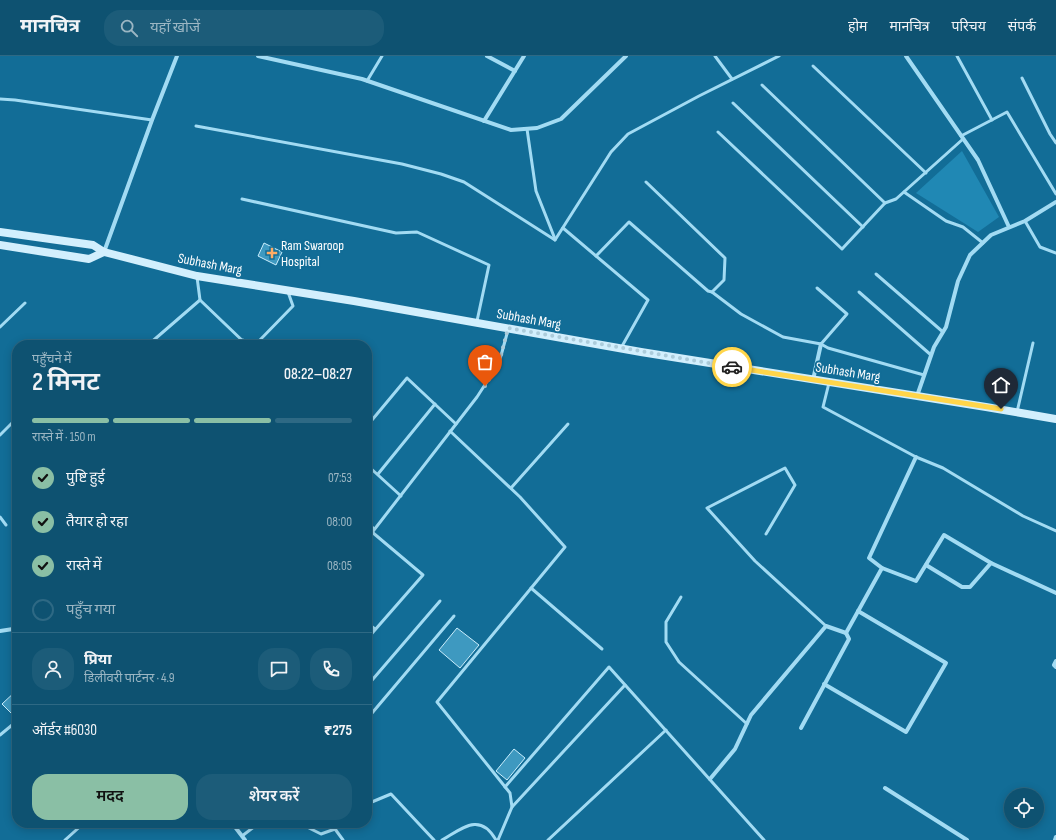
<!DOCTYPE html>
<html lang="hi">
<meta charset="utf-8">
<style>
body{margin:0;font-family:"Sofia Sans Condensed","Noto Sans Devanagari",sans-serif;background:#1c5c79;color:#f1f3f6;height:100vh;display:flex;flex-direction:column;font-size:15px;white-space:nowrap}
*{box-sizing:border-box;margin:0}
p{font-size:13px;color:#9bb6c3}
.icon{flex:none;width:22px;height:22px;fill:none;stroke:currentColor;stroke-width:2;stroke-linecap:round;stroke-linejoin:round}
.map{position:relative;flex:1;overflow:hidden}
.sheet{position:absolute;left:12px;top:284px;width:360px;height:488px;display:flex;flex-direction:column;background:#0e5271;border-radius:16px;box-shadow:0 2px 10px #0003,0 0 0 1px #2e6984}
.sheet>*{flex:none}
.fabs{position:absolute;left:1004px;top:732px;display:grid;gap:8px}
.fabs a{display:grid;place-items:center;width:40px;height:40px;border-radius:50%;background:#0e5271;box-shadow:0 2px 10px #0003,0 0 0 1px #2e6984;font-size:20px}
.pin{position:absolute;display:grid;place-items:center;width:34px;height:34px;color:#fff;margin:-41px -17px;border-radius:50% 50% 50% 0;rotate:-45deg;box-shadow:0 0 4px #0007}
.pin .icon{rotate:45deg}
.courier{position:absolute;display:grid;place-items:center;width:40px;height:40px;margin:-20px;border:3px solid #ffd54a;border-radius:50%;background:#fff;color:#222;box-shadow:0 1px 5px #0007}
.head em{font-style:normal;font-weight:600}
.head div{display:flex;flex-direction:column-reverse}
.head{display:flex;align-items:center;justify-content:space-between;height:68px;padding:0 20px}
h1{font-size:26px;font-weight:600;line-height:30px}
.bar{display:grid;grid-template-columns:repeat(4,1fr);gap:6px 4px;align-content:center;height:48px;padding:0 20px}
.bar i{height:5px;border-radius:3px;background:#2e6984}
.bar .on{background:#8abfa5}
.bar p{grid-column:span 4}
.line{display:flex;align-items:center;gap:10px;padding:0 20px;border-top:1px solid #2e6984}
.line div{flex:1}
.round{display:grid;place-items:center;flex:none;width:42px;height:42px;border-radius:16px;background:#1c5c79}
ol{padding:0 20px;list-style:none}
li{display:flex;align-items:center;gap:12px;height:44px}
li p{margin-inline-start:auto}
li .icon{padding:4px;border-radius:50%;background:#8abfa5;color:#111;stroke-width:4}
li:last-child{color:#9bb6c3}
li i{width:22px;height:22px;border:2px solid #2e6984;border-radius:50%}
.primary-button{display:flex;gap:8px;margin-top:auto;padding:8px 20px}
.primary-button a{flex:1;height:46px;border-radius:16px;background:#8abfa5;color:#111;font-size:16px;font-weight:600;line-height:46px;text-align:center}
.primary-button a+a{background:#1c5c79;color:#f1f3f6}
header{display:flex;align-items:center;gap:24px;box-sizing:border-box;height:56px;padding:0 20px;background:#0e5271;border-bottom:1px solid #2e6984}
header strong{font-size:19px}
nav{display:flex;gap:22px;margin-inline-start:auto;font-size:14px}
.search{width:280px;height:36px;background:#1c5c79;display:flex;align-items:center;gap:10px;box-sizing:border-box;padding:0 14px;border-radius:16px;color:#9bb6c3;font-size:15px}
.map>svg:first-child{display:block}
.green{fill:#2088b4}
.building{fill:#3e99c0;stroke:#caeefd}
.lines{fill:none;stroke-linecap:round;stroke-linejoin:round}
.service{stroke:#a2dbf3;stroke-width:3}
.minor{stroke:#a2dbf3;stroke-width:4}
.secondary{stroke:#d2effd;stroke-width:8}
.done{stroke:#acccdb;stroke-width:4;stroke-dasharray:0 7.2}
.route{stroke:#ffd54a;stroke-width:5}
.poi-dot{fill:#ffac65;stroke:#126d97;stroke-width:1.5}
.labels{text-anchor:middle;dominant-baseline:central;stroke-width:4;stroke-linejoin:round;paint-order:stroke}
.poi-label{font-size:14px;fill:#fff;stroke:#126d97;text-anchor:start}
.street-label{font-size:14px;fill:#fff;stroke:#126d97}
</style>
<header>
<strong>मानचित्र</strong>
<div class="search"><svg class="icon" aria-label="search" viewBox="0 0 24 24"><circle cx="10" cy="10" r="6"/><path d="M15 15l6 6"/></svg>यहाँ खोजें</div>
<nav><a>होम</a><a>मानचित्र</a><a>परिचय</a><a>संपर्क</a></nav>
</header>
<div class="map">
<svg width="1056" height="784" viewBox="0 0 1056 784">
<rect width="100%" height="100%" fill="#126d97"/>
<!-- green -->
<path class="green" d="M962,95L999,161L978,176L916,137Z"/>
<!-- building -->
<g class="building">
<path d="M264,187L282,196L276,209L258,200Z"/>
<path d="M457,572L479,589L460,612L439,594Z"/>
<path d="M17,634V662H16L2,648Z"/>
<path d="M514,693L525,702L507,724L496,715Z"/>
</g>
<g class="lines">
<!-- service -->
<g class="service">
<path d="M715,0L732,23"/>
<path d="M957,0L992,64"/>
<path d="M813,10L926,117"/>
<path d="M1022,22L1050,78L1056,87"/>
<path d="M367,25L382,0"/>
<path d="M762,29L885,147"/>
<path d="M0,43L15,44L152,64"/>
<path d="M733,47L863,171"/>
<path d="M196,70L402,108L441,118L464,126L555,184"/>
<path d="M527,73L536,135L555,183"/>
<path d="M718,76L842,193L885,147L896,143L963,83"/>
<path d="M961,80L1007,56L1056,138"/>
<path d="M646,126L725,202L724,224L712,236"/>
<path d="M904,136L946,165L963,171L983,187"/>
<path d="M242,143L396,177L417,176L489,209L477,265"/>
<path d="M1025,165L1040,191L1056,197"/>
<path d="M563,172L648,244L621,292"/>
<path d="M555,184L611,96L628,78L699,40L779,0"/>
<path d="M596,200L629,166L708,235L712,236L741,258L783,281L821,288L828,292L924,319"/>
<path d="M876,218L943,276"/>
<path d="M197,221L200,244L247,289"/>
<path d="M817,232L847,258L821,288"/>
<path d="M859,236L931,299"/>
<path d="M0,271L25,247"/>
<path d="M148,289L200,244"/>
<path d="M238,289L243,284"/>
<path d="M255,289L293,250L288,236"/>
<path d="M829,327L823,351L916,401L943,412L1023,460L1056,475"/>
<path d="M1017,356L1033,287"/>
<path d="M367,370L407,322L456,368"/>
<path d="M450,375L520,441L565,491L437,646L510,737L512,751L498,784"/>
<path d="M0,379L17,362"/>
<path d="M367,409L401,440"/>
<path d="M378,418L435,348"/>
<path d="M511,432L568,368"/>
<path d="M0,461L6,469"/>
<path d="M367,466L374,473"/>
<path d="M766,478L795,429L785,412L707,452L755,505L826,570"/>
<path d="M367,483L477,341L499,307L508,274"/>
<path d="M531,532L602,593"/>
<path d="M681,541L666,566V586L679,606L747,668"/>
<path d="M367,567L375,573"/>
<path d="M367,583L423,519L372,476"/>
<path d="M367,630L440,545"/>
<path d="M367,663L454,560"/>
<path d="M0,679L17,665"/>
<path d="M505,731L609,611L764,784"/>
<path d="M367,748L391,738L434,784"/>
<path d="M512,751L625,629"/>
<path d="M299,767L321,778L335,773L343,767"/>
<path d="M335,773L343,784"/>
<path d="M242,780L259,767"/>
<path d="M65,784L84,767"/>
<path d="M442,784C463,772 480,756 496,784"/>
<path d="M548,784L666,674"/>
</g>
<!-- minor -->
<g class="minor">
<path d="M258,0L362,23L511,74L537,72L561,63L626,0"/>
<path d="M487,0L515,15"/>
<path d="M906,0L978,104L1009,171"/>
<path d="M484,65L524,0"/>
<path d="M104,196L152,64L177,0"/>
<path d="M813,324L821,288"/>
<path d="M917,340L934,291L946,271L958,225L970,199L991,179L1025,165L1056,146"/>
<path d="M926,509L962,531H970L991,507"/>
<path d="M882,512L916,525L944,479L991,507L1056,537"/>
<path d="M0,575L13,573L17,571"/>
<path d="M1056,605L1054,609L1056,611"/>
<path d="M824,628L906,676L946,607L858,555"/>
<path d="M801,672L849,583L846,577"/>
<path d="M710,723L735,693L751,659L826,570L846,577L882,512L869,502L916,401"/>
<path d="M885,732L967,784"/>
<path d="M232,767L245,784"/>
<path d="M1055,784L1056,781"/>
</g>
<!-- secondary -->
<g class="secondary">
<path d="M0,176L93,189L104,196L197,220L354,245L641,296L986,351L1056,363"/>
<path d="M0,189L89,203L104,196"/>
</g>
</g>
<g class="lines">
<!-- done -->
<path class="done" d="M485,330L499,307L508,272L732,311"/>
<!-- route -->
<path class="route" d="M732,311L1001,353"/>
</g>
<!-- markers -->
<path class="poi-dot" d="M270 191h4v4h4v4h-4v4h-4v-4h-4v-4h4z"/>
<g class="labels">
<!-- poi labels -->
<g class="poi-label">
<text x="281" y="189">Ram Swaroop<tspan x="281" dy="16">Hospital</tspan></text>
</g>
<!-- street labels -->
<g class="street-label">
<text transform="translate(210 208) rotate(11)">Subhash Marg</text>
<text transform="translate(529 263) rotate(10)">Subhash Marg</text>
<text transform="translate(848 316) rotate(9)">Subhash Marg</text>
</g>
</g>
</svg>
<div class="fabs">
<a><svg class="icon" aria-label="locate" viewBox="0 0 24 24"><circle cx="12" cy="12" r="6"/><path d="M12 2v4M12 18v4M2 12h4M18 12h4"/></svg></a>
</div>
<div class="pin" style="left:485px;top:330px;background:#ea580c"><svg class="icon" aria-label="bag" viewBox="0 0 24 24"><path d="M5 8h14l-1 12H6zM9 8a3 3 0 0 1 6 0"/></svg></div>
<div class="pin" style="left:1001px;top:353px;background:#1f2937"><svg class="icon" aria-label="home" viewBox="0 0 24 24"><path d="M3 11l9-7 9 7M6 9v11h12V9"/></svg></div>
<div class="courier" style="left:732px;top:311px"><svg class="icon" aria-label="car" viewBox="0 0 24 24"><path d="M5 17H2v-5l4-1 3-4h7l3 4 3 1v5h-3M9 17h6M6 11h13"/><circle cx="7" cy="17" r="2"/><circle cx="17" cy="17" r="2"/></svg></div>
<section class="sheet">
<div class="head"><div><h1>2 मिनट</h1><p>पहुँचने में</p></div><em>08:22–08:27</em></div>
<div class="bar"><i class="on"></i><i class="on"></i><i class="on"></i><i></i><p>रास्ते में · 150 m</p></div>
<ol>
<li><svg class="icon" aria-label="check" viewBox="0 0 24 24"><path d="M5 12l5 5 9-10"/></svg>पुष्टि हुई<p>07:53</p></li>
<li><svg class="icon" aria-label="check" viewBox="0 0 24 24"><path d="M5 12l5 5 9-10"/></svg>तैयार हो रहा<p>08:00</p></li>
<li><svg class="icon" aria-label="check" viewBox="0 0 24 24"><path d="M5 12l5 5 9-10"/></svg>रास्ते में<p>08:05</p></li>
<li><i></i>पहुँच गया</li>
</ol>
<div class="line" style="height:72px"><a class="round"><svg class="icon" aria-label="person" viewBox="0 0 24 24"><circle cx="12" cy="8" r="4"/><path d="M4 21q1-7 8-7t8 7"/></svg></a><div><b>प्रिया</b><p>डिलीवरी पार्टनर · 4.9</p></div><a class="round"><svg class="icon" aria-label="chat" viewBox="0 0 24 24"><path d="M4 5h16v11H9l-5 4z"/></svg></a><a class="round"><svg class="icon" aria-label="phone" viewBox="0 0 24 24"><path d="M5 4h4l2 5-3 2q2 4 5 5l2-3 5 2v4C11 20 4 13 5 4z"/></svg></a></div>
<div class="line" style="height:52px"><div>ऑर्डर #6030</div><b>₹275</b></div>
<div class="primary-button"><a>मदद</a><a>शेयर करें</a></div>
</section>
</div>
